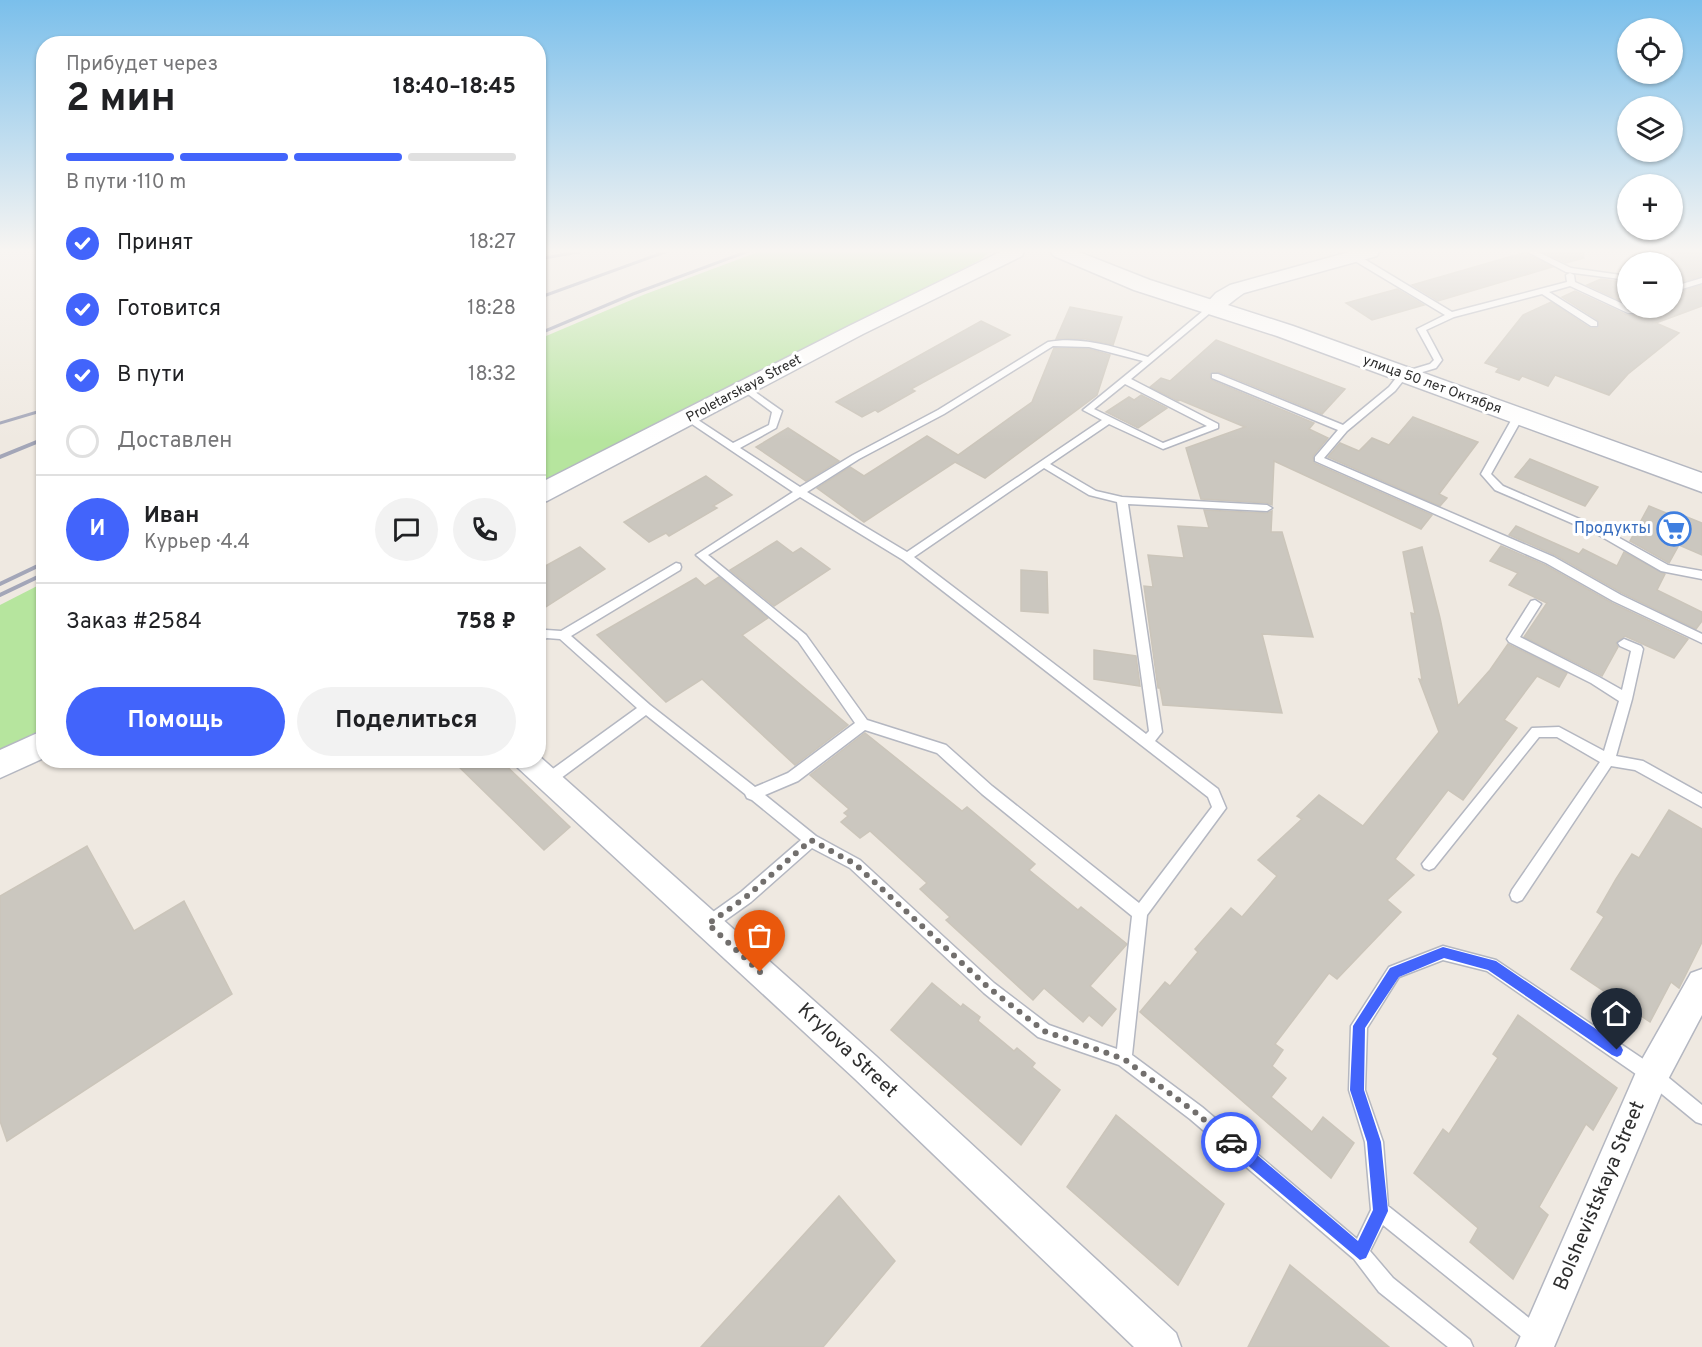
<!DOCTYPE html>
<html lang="ru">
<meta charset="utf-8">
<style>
body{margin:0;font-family:Overpass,sans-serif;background:#f2f2f2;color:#202124;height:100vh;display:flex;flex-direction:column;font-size:22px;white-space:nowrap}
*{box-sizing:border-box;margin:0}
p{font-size:20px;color:#757577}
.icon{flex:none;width:33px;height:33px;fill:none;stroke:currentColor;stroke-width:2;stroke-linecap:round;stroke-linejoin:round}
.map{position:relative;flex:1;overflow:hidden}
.side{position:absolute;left:36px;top:36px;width:510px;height:732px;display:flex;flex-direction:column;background:#fff;border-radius:24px;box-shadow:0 2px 4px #0004}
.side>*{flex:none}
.buttons{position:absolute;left:1617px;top:18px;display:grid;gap:12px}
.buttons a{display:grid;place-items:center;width:66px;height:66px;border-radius:50%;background:#fff;box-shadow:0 2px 4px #0004;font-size:30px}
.pin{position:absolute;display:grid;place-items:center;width:51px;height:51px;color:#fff;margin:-62px -26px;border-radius:50% 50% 50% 0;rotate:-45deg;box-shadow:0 0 6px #0007}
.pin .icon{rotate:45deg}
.courier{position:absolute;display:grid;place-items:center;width:60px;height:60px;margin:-30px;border:4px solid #4264fb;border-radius:50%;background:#fff;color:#222;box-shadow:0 2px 8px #0007}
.overview em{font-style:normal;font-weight:700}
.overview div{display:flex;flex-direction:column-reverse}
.overview{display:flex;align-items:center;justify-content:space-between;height:102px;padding:0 30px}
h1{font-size:39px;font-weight:700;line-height:45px}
.bar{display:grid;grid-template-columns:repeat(4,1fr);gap:9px 6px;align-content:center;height:72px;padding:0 30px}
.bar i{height:8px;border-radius:4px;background:#e0e0e0}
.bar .selected{background:#4264fb}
.bar p{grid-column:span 4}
.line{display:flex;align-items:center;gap:15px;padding:0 30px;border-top:2px solid #e0e0e0}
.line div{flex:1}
.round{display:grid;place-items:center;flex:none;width:63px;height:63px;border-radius:32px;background:#f2f2f2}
ol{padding:0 30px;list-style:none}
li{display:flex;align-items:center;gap:18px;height:66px}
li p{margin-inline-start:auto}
li .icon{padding:6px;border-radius:50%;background:#4264fb;color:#fff;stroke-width:4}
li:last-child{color:#757577}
li i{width:33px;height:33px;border:3px solid #e0e0e0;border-radius:50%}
.primary-button{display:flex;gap:12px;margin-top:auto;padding:12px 30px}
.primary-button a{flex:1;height:69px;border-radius:36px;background:#4264fb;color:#fff;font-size:24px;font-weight:700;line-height:69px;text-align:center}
.primary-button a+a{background:#f2f2f2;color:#202124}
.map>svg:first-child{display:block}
.green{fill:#b6e59e}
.building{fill:#cbc7bf;stroke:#cbc5ba;stroke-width:1.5}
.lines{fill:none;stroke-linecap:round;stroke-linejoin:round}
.service-casing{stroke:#b4b7c1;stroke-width:3}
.minor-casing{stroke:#b4b7c1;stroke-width:3}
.tertiary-casing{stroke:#b4b7c1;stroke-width:3}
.secondary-casing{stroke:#b4b7c1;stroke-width:3}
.service{fill:#fff;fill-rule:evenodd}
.minor{fill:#fff;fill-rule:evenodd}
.tertiary{fill:#fff;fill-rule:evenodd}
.secondary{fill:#fff;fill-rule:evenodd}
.rail-far1{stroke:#a3a6b8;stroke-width:3}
.rail{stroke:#a3a6b8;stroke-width:4}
.route{fill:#4264fb}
.done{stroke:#726f6d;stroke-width:6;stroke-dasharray:0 10.8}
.labels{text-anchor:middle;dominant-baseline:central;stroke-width:6;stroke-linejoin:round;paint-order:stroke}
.far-street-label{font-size:14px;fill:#2e2e2e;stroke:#fff}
.shop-label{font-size:16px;fill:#366cbe;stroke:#fff;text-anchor:end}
.near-street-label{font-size:20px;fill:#2e2e2e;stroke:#fff}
</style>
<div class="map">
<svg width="1702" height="1347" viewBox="0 0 1702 1347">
<rect width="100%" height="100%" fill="#efe9e1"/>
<!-- green -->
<g class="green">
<path d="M758,252H990L980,260L539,485V339L643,295Z"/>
<path d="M43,583V729L0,750V605Z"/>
</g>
<!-- building -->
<g class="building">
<path d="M1526,252L1552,267L1438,301L1412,285Z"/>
<path d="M1543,252H1583L1584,258L1566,263Z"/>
<path d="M1672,252H1702V276L1672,285Z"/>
<path d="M1601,279L1628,283V304L1587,285Z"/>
<path d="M1702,285V306L1656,323L1679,333L1628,374L1609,395L1555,375L1548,386L1522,376L1519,380L1496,372L1499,368L1485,363L1523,315L1551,302L1590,328H1599L1598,320L1562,297L1575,291L1627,315H1634L1636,313L1635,308H1672V294Z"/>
<path d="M1397,289L1424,305L1372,320L1346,303Z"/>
<path d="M1070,307L1122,317L1113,345L1086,339H1056Z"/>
<path d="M981,321L1010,335L911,389L915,391L878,412L875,410L862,417L836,402Z"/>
<path d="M1216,340L1345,389L1322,414L1219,372L1210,374L1211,380L1314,423L1309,429L1328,438L1313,456L1314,463L1432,515L1421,529L1274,461L1272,505L1267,503L1201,499L1186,448L1245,427L1180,400L1178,401L1150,387L1161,378L1170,381Z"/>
<path d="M1054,348L1089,349L1110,355L1097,395L985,478L955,462L864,522L817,488L850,467L864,476L927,436L958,455L1032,402Z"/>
<path d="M1141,395L1167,408L1138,428L1106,412L1129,397L1134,400Z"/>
<path d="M1413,417L1478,442L1439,494L1447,498L1440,506L1328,457L1340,443L1359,451L1372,438L1389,445Z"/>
<path d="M788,428L839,461L806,481L756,447Z"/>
<path d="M1530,459L1598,487L1585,506L1515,477Z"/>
<path d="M706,476L732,495L713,506L717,508L669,536L666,533L649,542L624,522Z"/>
<path d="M1649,506L1681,519L1682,515L1702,523V555L1679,545L1669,563L1630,541Z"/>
<path d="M1204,510L1267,513L1272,511L1271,532H1282L1313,637L1262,634L1282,713L1163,705L1160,688H1158L1144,586L1153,587L1148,555L1184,558L1178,526L1209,528Z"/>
<path d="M1516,526L1579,554L1583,549L1617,566L1624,552L1665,574L1657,590L1702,612V621L1696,629L1622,593L1555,555L1509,535Z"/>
<path d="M777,541L793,553L801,548L830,569L774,606L730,570Z"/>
<path d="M1501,546L1545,565L1612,603L1688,639L1674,658L1625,636L1616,643L1618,647L1602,676L1524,637L1547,603L1509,585L1518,573L1490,561Z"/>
<path d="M580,547L605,569L538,612V570Z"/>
<path d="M1422,547L1440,618L1458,706L1490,670L1508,644L1567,673L1559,687L1537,676L1504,720L1517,728L1463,800L1448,790L1395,859L1414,875L1387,900L1401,912L1337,979L1329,973L1275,1044L1283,1050L1272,1066L1286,1078L1271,1097L1312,1132L1323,1117L1354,1143L1331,1178L1140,1012L1165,982L1170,986L1198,952L1195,949L1231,908L1242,917L1277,876L1258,860L1302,819L1297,816L1319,795L1363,826L1439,732L1419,679L1422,680L1411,613L1415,614L1403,552Z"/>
<path d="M1021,570L1047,572L1048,613L1021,611Z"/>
<path d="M719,577L768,618L742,635L848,725L795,765L702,679L666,702L597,635L696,578L705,586Z"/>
<path d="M1094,650L1136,656L1140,686L1094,679Z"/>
<path d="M865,733L962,811L967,807L1035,864L1029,870L1078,910L1081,907L1127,944L1090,986L1116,1009L1102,1026L1089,1015L1083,1022L1044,988L1033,1000L946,920L950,917L920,889L927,883L870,831L860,838L841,822L848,816L844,813L849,809L810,775Z"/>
<path d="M452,760H500L570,827L544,850Z"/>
<path d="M1669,810L1702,829V942L1679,988L1671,982L1650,1022L1571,969L1604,917L1597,912L1616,879L1632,854L1639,858Z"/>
<path d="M87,846L134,931L184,901L232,994L7,1141L0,1121V896Z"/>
<path d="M932,983L961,1007L963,1004L980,1017L978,1021L1014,1051L1017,1048L1035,1063L1032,1067L1060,1090L1021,1145L891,1030Z"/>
<path d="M1518,1015L1617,1088L1593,1130L1586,1124L1539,1207L1548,1215L1513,1279L1470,1242L1478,1228L1414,1173L1443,1129L1449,1134L1498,1058L1493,1054Z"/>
<path d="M1116,1115L1224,1204L1178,1285L1067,1187Z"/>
<path d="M839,1196L895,1261L823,1347H701Z"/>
<path d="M1290,1265L1366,1328L1389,1347H1248Z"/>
</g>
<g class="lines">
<defs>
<g id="service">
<path d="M1528,252H1538L1571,268L1628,276V280L1566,272Z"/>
<path d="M1350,254H1356L1452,312L1567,282L1566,275L1570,273L1574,275L1575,282L1634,309V313H1628L1570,286L1549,292L1597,322V326H1591L1542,294L1454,317L1426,330L1442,360L1436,368L1406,377L1395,391L1347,431L1324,458L1554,557L1621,595L1702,634V643L1613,601L1546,563L1315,461V457L1338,430L1212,378V374H1218L1343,425L1389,387L1400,373L1430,364L1434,360L1417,329L1445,315L1350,258Z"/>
<path d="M1702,278V283L1672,292V287Z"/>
<path d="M1209,306L1216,308L1131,379L1218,424V428L1163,449L1109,424L1050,464L1096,491L1122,497L1267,505L1272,508L1267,511L1128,504L1162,732L1155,741L1218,789L1226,808L1147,915L1132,1055L1202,1107L1357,1239L1371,1210L1365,1142L1349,1090L1351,1026L1389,967L1394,965L1443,946L1496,960L1658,1069L1702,1105V1124L1696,1122L1646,1081L1487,971L1443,960L1399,977L1367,1028L1365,1090L1383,1142L1388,1206L1543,1329L1546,1336L1543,1343L1536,1346L1529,1343L1383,1225L1370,1251L1393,1278L1470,1340L1473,1347H1448L1379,1292L1354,1259L1190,1119L1119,1065L1038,1037L984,993L850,868L812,848L751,902L713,929L708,931L703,929L701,924L703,919L741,892L801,840L752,800L747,798L745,794L646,715L553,784L548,786L543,784L541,780L543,776L637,708L560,639L547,638L538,642V633L546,630L561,631L676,563L680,564L681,567L680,570L571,636L650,705L755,787L788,773L855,723L798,641L696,555L793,492L686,420V416H692L733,443L769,425L772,412L741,389L745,386L748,387L782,411L776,428L740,448L800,487L853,455L938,410L1048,342C1081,336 1116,347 1148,357ZM1053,346L1089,347L1143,361L1083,410L1102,420L907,552L807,492L859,459L944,414ZM1125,384L1207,426L1163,443L1094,409ZM1044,468L1089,495L1117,502L1149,731L1146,734L914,557ZM800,497L903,560L1208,797L1212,807L1139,903L992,786L946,745L867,720L806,635L708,555ZM865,730L937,753L982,794L1132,916L1117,1049L1049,1025L994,983L860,860L816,836L765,795L798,781Z"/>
<path d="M1518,414L1523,417L1491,474L1503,486L1605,530L1668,565L1702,571V579L1661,571L1597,534L1495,490L1481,474L1513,417Z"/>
<path d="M1535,600L1541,604L1520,637L1599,677L1622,690L1631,651L1620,646L1618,643L1624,639L1641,646L1643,649L1632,699L1616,756L1643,761L1702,794V807L1635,770L1611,766L1522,900L1517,902L1512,900L1510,895L1512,890L1600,762L1557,737H1539L1434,868L1429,870L1424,868L1422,864L1532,728L1559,727L1604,751L1619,701L1591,683L1509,642L1507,639L1531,601Z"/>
</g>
<g id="minor">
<path d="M538,755L876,1056L1176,1333L1181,1347H1134L854,1078L518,768L514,760H538Z"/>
<path d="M1702,969V1015L1664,1087L1554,1347H1516L1640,1063L1691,973Z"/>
</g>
<g id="tertiary">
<path d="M1000,252H1024L1022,256L863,334L547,501L538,503V484L849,326Z"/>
<path d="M1349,252H1379L1377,256L1244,293C1231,301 1220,316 1205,312L1202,308L1216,293L1230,285Z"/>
<path d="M44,730V758L0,778V750Z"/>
</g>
<path id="secondary" d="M1051,252H1079L1150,280L1293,326L1702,473V492L1277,336L1134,290L1054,256Z"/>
</defs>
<!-- service casing -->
<use href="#service" class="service-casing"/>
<!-- minor casing -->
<use href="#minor" class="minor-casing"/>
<!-- tertiary casing -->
<use href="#tertiary" class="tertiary-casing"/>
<!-- secondary casing -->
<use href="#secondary" class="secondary-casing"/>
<!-- service -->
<use href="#service" class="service"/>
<!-- minor -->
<use href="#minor" class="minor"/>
<!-- tertiary -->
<use href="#tertiary" class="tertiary"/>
<!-- secondary -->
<use href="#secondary" class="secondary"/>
<!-- rail-far1 -->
<g class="rail-far1">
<path d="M538,259L579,252"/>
<path d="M538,298L665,252"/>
<path d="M538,334L633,294L746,252"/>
<path d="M0,423L44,410"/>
</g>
<!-- rail -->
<g class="rail">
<path d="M0,457L44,439"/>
<path d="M0,584L44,563"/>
<path d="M0,595L44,574"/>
</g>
</g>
<!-- sky -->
<linearGradient id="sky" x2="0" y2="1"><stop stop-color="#7abfeb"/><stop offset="0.57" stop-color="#f8f5f2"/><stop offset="1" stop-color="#f8f5f2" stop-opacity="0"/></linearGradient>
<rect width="1702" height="440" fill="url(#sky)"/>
<!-- route -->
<path class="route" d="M1443,947L1496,961L1621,1046L1623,1050L1621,1055L1617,1057L1612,1055L1488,970L1444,958L1399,977L1365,1028L1364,1090L1381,1142L1388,1211L1366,1258L1360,1260L1226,1147L1224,1142L1226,1137L1231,1135L1236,1137L1358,1241L1373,1210L1367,1142L1350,1090L1353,1026L1390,968Z"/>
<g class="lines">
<!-- done -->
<path class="done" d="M760,972L708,924L746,897L811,840L855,864L989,988L1044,1031L1124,1059L1196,1113L1231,1142"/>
</g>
<!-- icons -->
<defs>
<symbol id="supermarket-ring" viewBox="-11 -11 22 22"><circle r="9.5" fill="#fff" stroke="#3f7fe0" stroke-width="1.5"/><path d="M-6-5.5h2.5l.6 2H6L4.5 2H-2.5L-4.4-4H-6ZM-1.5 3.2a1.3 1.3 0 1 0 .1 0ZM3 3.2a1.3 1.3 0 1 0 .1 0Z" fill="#3f7fe0"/></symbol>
</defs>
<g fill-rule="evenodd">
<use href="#supermarket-ring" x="1655" y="510" width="38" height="38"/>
</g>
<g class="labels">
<!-- far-street labels -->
<g class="far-street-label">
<text transform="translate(1432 385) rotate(20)">улица 50 лет Октября</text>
<text transform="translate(744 389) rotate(-28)">Proletarskaya Street</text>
</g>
<!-- shop labels -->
<g class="shop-label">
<text x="1651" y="529">Продукты</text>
</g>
<!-- near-street labels -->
<g class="near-street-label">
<text transform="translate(847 1051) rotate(43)">Krylova Street</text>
<text transform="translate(1600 1196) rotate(-67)">Bolshevistskaya Street</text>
</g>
</g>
</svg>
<div class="buttons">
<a><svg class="icon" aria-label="locate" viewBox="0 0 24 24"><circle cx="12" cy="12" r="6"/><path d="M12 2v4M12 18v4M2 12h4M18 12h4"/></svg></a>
<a><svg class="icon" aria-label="layers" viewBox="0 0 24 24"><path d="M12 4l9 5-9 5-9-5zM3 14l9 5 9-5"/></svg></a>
<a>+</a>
<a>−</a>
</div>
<div class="pin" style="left:760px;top:972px;background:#ea580c"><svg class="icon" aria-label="bag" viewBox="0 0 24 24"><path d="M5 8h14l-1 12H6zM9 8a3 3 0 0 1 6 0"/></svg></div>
<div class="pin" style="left:1617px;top:1050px;background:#1f2937"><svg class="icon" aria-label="home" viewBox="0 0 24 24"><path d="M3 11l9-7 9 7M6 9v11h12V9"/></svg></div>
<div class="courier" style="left:1231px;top:1142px"><svg class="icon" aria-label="car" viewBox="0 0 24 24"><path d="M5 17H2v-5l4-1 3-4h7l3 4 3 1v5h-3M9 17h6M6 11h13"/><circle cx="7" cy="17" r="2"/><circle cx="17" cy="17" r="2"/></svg></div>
<section class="side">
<div class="overview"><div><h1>2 мин</h1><p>Прибудет через</p></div><em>18:40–18:45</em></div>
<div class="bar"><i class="selected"></i><i class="selected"></i><i class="selected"></i><i></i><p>В пути · 110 m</p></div>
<ol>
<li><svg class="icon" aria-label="check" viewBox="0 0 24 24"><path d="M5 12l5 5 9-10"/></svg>Принят<p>18:27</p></li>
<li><svg class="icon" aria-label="check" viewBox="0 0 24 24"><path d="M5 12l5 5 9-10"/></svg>Готовится<p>18:28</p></li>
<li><svg class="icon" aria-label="check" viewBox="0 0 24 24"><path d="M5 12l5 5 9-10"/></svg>В пути<p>18:32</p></li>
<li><i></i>Доставлен</li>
</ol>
<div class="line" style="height:108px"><b class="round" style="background:#4264fb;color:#fff">И</b><div><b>Иван</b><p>Курьер · 4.4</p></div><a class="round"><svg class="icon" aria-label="chat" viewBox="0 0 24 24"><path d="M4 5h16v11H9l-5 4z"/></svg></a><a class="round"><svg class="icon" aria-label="phone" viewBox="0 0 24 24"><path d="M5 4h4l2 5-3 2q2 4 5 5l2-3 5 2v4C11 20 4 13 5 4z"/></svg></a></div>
<div class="line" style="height:78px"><div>Заказ #2584</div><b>758 ₽</b></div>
<div class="primary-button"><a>Помощь</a><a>Поделиться</a></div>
</section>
</div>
